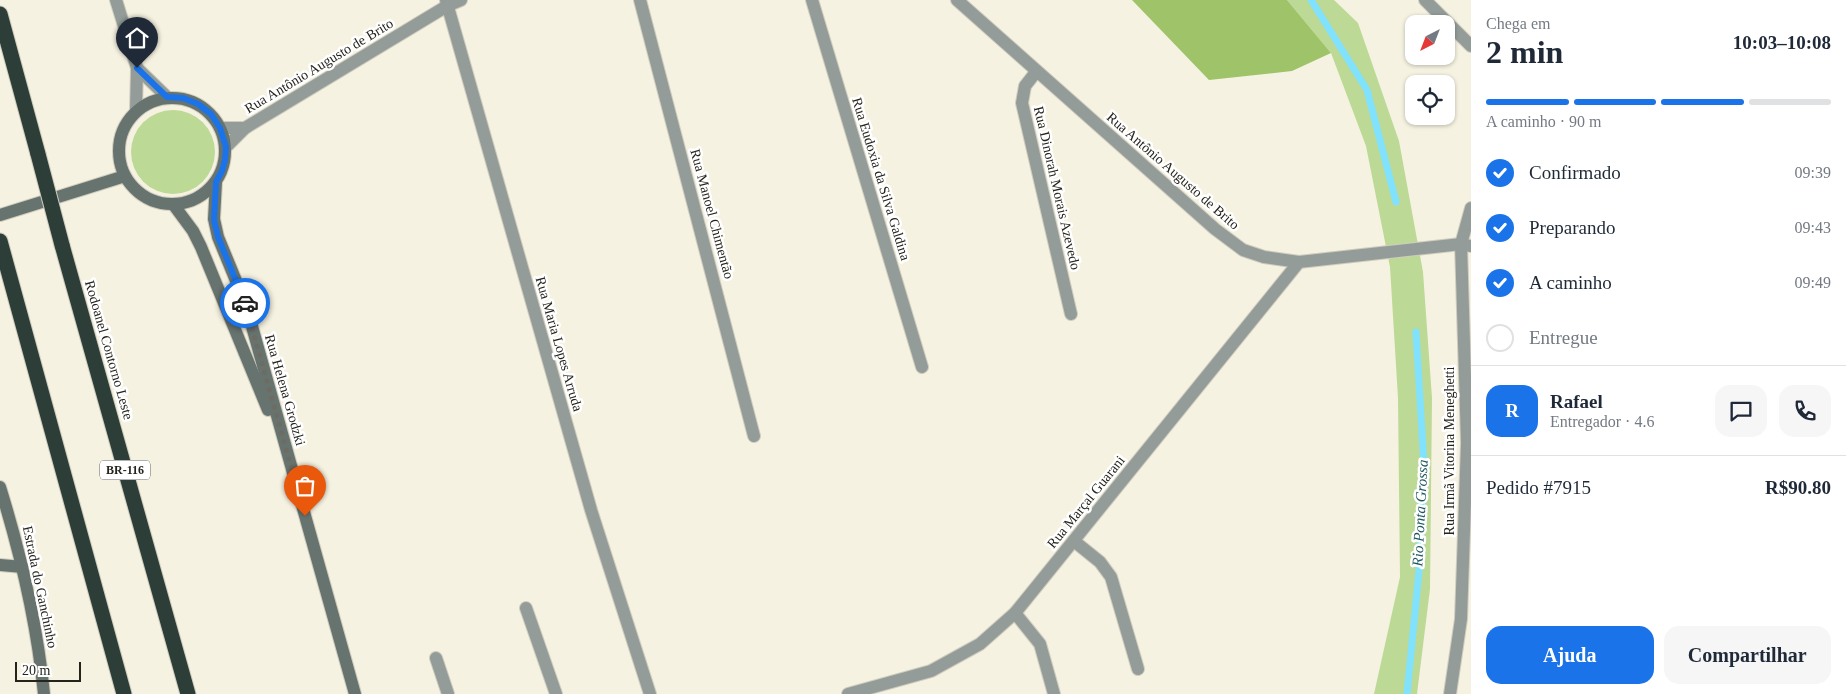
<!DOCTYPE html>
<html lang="pt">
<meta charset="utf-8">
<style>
body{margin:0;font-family:"Times New Roman",serif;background:#f6f6f7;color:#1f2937;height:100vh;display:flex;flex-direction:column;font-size:19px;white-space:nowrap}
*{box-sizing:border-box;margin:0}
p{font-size:16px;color:#747a83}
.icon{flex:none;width:28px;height:28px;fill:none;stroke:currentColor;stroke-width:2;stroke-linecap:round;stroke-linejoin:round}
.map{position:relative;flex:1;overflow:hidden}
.panel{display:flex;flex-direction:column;background:#fff;width:375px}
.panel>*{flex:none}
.needle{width:32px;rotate:222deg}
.tools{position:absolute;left:1405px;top:15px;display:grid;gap:10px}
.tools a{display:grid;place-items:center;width:50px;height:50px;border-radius:10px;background:#fff;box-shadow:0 1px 4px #0004;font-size:25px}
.scale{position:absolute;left:15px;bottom:12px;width:66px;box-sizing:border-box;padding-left:5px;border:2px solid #24231c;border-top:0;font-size:14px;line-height:18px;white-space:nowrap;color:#24231c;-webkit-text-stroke:4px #fff;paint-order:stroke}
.pin{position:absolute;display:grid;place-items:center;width:42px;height:42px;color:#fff;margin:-51px -21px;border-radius:50% 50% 50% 0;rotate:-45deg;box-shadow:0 0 5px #0007}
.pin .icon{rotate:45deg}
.courier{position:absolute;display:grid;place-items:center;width:50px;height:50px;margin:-25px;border:4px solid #1a73e8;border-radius:50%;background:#fff;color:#222;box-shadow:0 1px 6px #0007}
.headline em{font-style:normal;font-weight:600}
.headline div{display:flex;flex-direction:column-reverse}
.headline{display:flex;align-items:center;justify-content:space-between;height:85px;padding:0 15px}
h1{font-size:32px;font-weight:600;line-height:38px}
.bar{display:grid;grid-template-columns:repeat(4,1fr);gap:8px 5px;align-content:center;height:60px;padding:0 15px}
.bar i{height:6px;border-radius:4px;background:#e0e1e3}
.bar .current{background:#1a73e8}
.bar p{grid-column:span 4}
.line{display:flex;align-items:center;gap:12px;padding:0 15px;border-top:1px solid #e0e1e3}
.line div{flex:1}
.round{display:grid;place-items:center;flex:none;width:52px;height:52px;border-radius:15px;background:#f6f6f7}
ol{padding:0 15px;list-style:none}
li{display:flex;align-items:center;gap:15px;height:55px}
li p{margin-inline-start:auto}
li .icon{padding:5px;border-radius:50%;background:#1a73e8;color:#fff;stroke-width:4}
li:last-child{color:#747a83}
li i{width:28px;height:28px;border:2px solid #e0e1e3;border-radius:50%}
.cta{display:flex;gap:10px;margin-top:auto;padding:10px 15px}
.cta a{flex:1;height:58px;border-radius:15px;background:#1a73e8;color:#fff;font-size:20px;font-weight:600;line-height:58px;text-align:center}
.cta a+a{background:#f6f6f7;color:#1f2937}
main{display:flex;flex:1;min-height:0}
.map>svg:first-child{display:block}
.green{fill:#bcd996}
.forest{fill:#9ec369}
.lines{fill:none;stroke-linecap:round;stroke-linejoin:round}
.stream{stroke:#80e2fd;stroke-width:7}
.service-casing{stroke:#d0cdbe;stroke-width:14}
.minor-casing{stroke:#d0cdbe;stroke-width:14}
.tertiary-casing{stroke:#d0cdbe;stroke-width:14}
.secondary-casing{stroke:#d0cdbe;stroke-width:14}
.motorway-casing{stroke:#d0cdbe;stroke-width:17}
.service{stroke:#939c99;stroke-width:12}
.minor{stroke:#939c99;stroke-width:12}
.tertiary{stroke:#939c99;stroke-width:12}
.secondary{stroke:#67736f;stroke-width:12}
.motorway{stroke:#2d3e39;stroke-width:15}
.motorway-bridge-casing{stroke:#d0cdbe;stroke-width:17;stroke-linecap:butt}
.motorway-bridge{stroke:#2d3e39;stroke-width:15}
.done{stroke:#6e6b61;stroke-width:5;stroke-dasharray:0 9}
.route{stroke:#1a73e8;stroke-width:6}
.labels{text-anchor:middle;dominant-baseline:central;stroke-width:5;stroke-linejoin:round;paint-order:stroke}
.shield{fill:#fff;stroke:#666560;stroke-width:1}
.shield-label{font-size:12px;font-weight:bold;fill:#24231c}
.street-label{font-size:14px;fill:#24231c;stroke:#fff}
.water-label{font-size:15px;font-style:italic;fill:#1f5765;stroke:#fff}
</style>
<main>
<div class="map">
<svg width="1471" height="694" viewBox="0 0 1471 694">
<rect width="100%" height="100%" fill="#f6f2e1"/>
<!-- green -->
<g class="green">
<path d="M1287,0H1334L1358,23L1399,141L1423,272L1432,398L1430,589L1417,694H1374L1400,577L1398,398L1390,267L1366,146L1331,53Z"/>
<circle cx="173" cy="152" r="42"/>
</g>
<!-- forest -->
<path class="forest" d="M1132,0H1287L1331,53L1292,71L1209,80Z"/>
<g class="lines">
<!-- stream -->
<g class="stream">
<path d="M1311,0L1367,90L1396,202"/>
<path d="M1407,694L1419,571L1424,466L1416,332"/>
</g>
<defs>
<g id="service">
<path d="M1074,541L1100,562L1111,577L1138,669"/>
<path d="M526,608L556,694"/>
<path d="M1015,613L1040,644L1054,694"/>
<path d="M436,658L448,694"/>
</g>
<g id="minor">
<path d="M446,0L591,510L650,694"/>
<path d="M640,0L754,436"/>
<path d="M812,0L922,367"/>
<path d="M1425,0L1471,46"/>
<path d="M1036,72L1025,86L1022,103L1071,314"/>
<path d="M848,694L931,671L980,644L1015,613L1299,262"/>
<path d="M1450,694L1461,619L1467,443L1461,244L1471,208"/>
</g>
<g id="tertiary">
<path d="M116,0L137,68L136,111"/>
<path d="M957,0L1215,229L1243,250L1264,257L1299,262L1461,244L1471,246"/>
<path d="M137,68L167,97"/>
<path d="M220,128H245"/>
<path d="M226,147L245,128L447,6L461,0"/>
</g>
<g id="secondary">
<circle cx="172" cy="151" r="53"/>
<path d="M216,182L214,219L218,237L246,305L355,694"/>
<path d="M173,204L193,231L201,247L268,410"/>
<path d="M0,215L125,176"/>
<path d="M0,487C21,555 37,623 44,694"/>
<path d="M0,565L23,567"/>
</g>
<g id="motorway">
<path d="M0,14L38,154"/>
<path d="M0,241L124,694"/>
<path d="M62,245L188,694"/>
</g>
</defs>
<!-- service casing -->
<use href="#service" class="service-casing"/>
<!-- minor casing -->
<use href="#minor" class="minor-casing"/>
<!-- tertiary casing -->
<use href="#tertiary" class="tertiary-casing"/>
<!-- secondary casing -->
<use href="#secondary" class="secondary-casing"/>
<!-- motorway casing -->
<use href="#motorway" class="motorway-casing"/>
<!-- service -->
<use href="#service" class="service"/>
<!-- minor -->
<use href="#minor" class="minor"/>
<!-- tertiary -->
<use href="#tertiary" class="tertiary"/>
<!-- secondary -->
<use href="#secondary" class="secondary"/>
<!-- motorway -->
<use href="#motorway" class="motorway"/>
<defs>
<path id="motorway-bridge" d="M38,154L62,245"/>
</defs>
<!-- motorway-bridge casing -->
<use href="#motorway-bridge" class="motorway-bridge-casing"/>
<!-- motorway-bridge -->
<use href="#motorway-bridge" class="motorway-bridge"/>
</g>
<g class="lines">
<!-- done -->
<path class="done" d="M245,303L305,516"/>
<!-- route -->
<path class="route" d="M137,68L167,97L183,98L198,104L211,114L220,128L226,147L225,160L222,171L216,182L214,220L218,237L245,303"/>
</g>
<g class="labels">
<!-- shield labels -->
<rect class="shield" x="100" y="460.5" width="50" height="19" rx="4"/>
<g class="shield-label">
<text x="125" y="470">BR-116</text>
</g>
<!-- street labels -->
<g class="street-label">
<text transform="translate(319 66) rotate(-31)">Rua Antônio Augusto de Brito</text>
<text transform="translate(1173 171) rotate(41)">Rua Antônio Augusto de Brito</text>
<text transform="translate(881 179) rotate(73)">Rua Eudoxia da Silva Galdina</text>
<text transform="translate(1057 188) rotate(77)">Rua Dinorah Morais Azevedo</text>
<text transform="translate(712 214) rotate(75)">Rua Manoel Chimentão</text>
<text transform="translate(559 344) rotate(74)">Rua Maria Lopes Arruda</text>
<text transform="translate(109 350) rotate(74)">Rodoanel Contorno Leste</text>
<text transform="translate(285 390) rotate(74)">Rua Helena Grodzki</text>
<text transform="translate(1449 451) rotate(-90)">Rua Irmã Vitorina Meneghetti</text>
<text transform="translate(1086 502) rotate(-51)">Rua Marçal Guarani</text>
<text transform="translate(40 587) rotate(78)">Estrada do Ganchinho</text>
</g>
<!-- water labels -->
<g class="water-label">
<text transform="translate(1420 513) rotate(-87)">Rio Ponta Grossa</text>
</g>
</g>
</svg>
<div class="tools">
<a><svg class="needle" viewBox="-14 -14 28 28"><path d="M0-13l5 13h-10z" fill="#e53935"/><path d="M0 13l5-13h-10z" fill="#747a83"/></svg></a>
<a><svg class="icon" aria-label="locate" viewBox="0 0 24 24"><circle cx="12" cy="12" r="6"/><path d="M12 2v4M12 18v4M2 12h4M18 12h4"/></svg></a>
</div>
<div class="scale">20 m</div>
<div class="pin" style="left:305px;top:516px;background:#ea580c"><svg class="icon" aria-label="bag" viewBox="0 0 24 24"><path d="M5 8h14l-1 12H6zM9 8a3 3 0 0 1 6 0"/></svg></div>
<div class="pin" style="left:137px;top:68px;background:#1f2937"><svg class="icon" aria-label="home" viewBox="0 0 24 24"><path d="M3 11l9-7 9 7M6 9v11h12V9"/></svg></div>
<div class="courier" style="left:245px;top:303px"><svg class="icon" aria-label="car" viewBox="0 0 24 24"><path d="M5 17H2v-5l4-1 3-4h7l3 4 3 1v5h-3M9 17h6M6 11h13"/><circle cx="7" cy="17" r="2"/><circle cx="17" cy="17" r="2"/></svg></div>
</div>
<section class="panel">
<div class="headline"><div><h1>2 min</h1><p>Chega em</p></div><em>10:03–10:08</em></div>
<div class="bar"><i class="current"></i><i class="current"></i><i class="current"></i><i></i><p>A caminho · 90 m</p></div>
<ol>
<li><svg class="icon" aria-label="check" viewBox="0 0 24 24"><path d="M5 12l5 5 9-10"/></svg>Confirmado<p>09:39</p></li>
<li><svg class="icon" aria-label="check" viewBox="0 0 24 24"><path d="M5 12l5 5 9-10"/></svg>Preparando<p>09:43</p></li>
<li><svg class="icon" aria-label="check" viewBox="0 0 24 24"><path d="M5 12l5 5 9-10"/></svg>A caminho<p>09:49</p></li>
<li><i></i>Entregue</li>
</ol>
<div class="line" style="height:90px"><b class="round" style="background:#1a73e8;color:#fff">R</b><div><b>Rafael</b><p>Entregador · 4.6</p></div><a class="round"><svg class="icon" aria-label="chat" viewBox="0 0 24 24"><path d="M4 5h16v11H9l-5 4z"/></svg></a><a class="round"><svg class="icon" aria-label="phone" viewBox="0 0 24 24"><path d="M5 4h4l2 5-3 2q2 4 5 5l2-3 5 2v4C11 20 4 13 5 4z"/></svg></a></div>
<div class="line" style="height:65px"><div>Pedido #7915</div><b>R$90.80</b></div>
<div class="cta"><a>Ajuda</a><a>Compartilhar</a></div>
</section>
</main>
